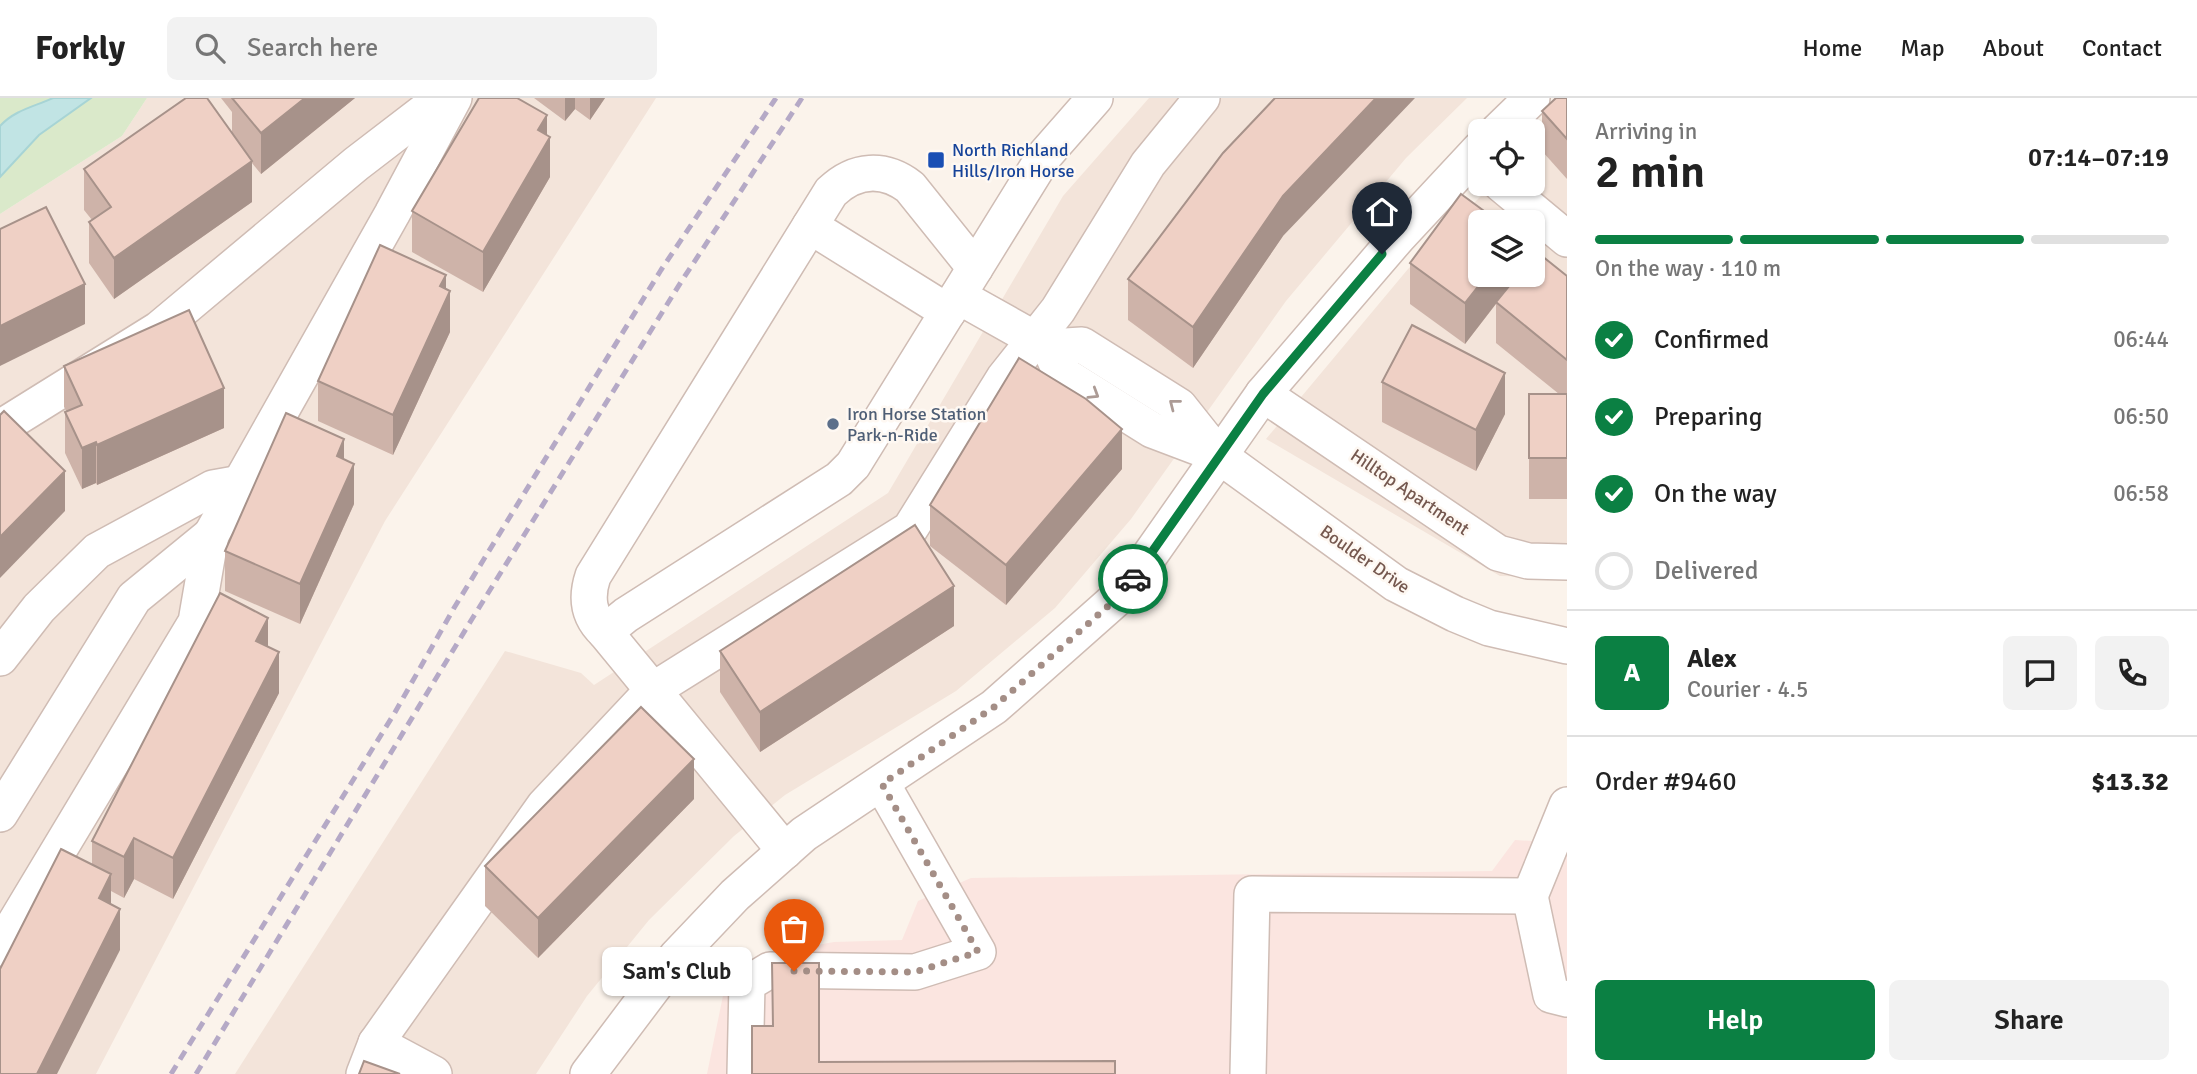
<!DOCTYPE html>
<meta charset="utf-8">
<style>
body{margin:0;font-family:Signika,sans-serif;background:#f2f2f2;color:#222;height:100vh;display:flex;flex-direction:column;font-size:26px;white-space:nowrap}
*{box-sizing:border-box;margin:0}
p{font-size:23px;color:#767676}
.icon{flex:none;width:38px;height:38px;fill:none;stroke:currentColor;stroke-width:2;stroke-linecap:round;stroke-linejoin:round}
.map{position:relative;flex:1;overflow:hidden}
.drawer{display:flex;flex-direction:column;background:#fff;width:630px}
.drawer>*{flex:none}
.controls{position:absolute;left:1468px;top:21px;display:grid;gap:14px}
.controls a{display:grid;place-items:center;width:77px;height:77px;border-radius:10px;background:#fff;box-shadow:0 2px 5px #0004;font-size:35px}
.pin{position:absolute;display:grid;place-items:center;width:60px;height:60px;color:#fff;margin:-72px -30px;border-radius:50% 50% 50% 0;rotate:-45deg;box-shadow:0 0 7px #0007}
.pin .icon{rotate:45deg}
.courier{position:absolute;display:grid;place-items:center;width:70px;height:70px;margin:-35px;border:5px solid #0b8043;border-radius:50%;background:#fff;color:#222;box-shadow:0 2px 9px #0007}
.bubble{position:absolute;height:49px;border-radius:10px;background:#fff;box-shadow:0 2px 5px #0004;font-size:23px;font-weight:600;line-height:49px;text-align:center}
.headline em{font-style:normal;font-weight:600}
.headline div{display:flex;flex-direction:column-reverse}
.headline{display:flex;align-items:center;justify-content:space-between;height:119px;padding:0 28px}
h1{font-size:46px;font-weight:600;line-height:52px}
.bar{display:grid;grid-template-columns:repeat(4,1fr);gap:10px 7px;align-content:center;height:84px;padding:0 28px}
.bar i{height:9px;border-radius:5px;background:#e0e0e0}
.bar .active{background:#0b8043}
.bar p{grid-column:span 4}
.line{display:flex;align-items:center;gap:18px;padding:0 28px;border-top:2px solid #e0e0e0}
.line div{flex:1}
.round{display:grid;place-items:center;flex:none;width:74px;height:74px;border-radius:10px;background:#f2f2f2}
ol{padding:0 28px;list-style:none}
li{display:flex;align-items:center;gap:21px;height:77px}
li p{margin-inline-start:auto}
li .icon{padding:7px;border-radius:50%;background:#0b8043;color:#fff;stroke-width:4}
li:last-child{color:#767676}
li i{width:38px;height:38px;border:4px solid #e0e0e0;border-radius:50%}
.cta{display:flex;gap:14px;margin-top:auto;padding:14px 28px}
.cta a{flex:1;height:80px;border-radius:10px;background:#0b8043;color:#fff;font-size:28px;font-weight:600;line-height:80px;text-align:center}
.cta a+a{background:#f2f2f2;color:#222}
header{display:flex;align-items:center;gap:42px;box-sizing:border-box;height:98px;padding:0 35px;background:#fff;border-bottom:2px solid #e0e0e0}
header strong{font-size:33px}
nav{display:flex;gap:38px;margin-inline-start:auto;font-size:24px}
.search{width:490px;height:63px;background:#f2f2f2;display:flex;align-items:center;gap:18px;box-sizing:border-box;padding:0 24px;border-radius:10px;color:#767676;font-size:26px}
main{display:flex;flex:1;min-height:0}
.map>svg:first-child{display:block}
.residential{fill:#f3e4da;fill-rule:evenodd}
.commercial{fill:#fbe5e0}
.green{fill:#dae9ca}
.water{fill:#c1e4e4;stroke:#a7d4d5;stroke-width:2}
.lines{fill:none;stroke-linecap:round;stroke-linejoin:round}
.minor-casing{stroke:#cfbcb4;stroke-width:38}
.minor{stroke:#fff;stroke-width:35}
.rail{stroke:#b5a9c6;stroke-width:5;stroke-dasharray:10 7;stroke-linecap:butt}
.wall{fill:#ceb3a9}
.shaded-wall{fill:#a7928a}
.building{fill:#efd0c5;stroke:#a7928a;stroke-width:2}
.oneway{stroke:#ac9b95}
.done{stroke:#a48e86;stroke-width:7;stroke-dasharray:0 12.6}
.route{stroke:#0b8043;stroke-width:9}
.transit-dot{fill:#1a4fb4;stroke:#fef8f2;stroke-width:2.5}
.service-dot{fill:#5c6f8a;stroke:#fef8f2;stroke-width:2.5}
.labels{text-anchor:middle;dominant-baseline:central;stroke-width:5;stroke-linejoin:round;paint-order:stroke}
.transit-label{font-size:18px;fill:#164399;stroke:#fef8f2;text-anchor:start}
.service-label{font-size:18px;fill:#4e5e75;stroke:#fef8f2;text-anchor:start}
.street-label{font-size:18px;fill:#75584f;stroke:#fef8f2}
</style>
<header>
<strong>Forkly</strong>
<div class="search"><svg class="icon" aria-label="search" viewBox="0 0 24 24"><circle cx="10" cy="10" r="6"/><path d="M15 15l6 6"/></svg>Search here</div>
<nav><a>Home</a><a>Map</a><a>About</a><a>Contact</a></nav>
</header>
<main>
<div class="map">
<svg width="1567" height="976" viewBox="0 0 1567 976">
<rect width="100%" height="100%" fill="#fbf3eb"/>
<!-- residential -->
<g class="residential">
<path d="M147,0H656L385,423L96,976H0V116L122,38Z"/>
<path d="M1149,0H1467L1406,60L1286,203L1131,421L1055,510L956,593L785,697L734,738L649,822L587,898L536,976H235L505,553L581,575L594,587L888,395L1063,98Z"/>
<path d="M1567,11V479L1500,478L1266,341L1408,171L1493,86H1533V45ZM1480,124H1533V177H1480Z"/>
</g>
<!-- commercial -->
<path class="commercial" d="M1515,742L1567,745V976H707L726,883L756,858L834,844L902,842L918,803L971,780L1492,773Z"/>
<!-- green -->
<path class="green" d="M0,0H147L122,38L0,116Z"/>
<!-- water -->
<path class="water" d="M53,0H91L39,37L0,79V28C15,12 33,9 53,0Z"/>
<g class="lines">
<defs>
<g id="minor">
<path d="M1498,33L1532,0"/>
<path d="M1501,86L1567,141"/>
<path d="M810,128L948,214"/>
<path d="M958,198L1049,249L1082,247L1179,308L1218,357"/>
<path d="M1049,249L1061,275L1152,332L1218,357L1396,486L1455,516L1489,530L1567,548"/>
<path d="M1263,296L1498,455L1528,463L1567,464"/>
<path d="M0,330L159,231L356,66L442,0"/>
<path d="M605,534C588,518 586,499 593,478L831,94C855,71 884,69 910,89L975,170"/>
<path d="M0,560L39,510L97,453L213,390L241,385"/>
<path d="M0,716L134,500L211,437"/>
<path d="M785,753L605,534L626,517L839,381L853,367L1045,57L1095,0"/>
<path d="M1530,798L1551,897L1567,901"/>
<path d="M0,850L196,524L211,437L392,116L454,0"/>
<path d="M376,945L434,976"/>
<path d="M364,976L376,945L544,708L653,592L910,431L1004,280L1058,212L1148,66L1202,0"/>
<path d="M588,976L677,858L735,797L804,736L994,609L1124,494L1263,296L1398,139L1480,51"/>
<path d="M745,976L747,886L770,872L915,874L978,854L882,686"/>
<path d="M1248,976L1252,796L1530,798L1567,707"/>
</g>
</defs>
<!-- minor casing -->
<use href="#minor" class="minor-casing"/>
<!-- minor -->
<use href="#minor" class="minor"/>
<!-- rail -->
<g class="rail">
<path d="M171,976L394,616L454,510L661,172L776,0"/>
<path d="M196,976L472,521L681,184L802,0"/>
</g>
</g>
<!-- wall -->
<g class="wall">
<path d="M221,0H355L261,76L252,65V104L114,201L89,165V124L92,122L84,112V71L232,35V14Z"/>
<path d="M534,0H605L590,22L575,11L565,23Z"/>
<path d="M1567,0V81L1542,53V13Z"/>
<path d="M547,37L550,79L483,194L412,154V113Z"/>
<path d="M1283,138L1193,270L1128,222V181Z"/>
<path d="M1410,165L1480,177L1567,178V401H1529V296H1559L1496,245V206L1465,246L1410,206Z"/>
<path d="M446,191L450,234L393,357L318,323V283Z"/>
<path d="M64,268L224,330L97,387L96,385L82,391L65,355V314H67L64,309Z"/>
<path d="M1382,284L1505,316L1476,373L1382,324Z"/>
<path d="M1122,371L1006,507L930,448V407Z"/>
<path d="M354,406L300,526L225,493V453Z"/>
<path d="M954,528L760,654L720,594V553Z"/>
<path d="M268,549L279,595L173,801L134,781L124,800L111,793V806L120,852L92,766V743Z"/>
<path d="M694,701L538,860L485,808V768Z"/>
</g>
<!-- shaded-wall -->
<g class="shaded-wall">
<path d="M305,0H355L261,76V35Z"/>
<path d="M565,0H575V11L565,23Z"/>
<path d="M590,0H605L590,22Z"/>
<path d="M1376,0H1415L1283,138L1193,270V229L1283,98Z"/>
<path d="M547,17V44L550,39V79L483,194V154L538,32Z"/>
<path d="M252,63V104L114,201V160Z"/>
<path d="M446,177V202L450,193V234L393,357V317L440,188Z"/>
<path d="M1487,177H1518L1465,246V205Z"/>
<path d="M85,186V226L0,268V228Z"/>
<path d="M1505,275V316L1476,373V332Z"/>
<path d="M224,290V330L97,387V347Z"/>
<path d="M1122,331V371L1006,507V467Z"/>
<path d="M344,341V382L337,358Z"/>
<path d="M96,344V385L82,391V350Z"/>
<path d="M354,366V406L300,526V486Z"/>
<path d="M65,373V413L0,480V439Z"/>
<path d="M954,488V528L760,654V614Z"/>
<path d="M268,520V560L256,543Z"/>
<path d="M279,554V595L173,801V760Z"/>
<path d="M694,661V701L538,860V820Z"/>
<path d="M134,740V781L124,800V759Z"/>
<path d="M111,776V817L99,800Z"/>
<path d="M120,811V852L57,976H37Z"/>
</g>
<!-- building -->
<g class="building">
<path d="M186,0H207L252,63L114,160L89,124L111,109L84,71Z"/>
<path d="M232,0H305L261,35Z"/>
<path d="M479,0H517L547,17L538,32L550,39L483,154L412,113Z"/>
<path d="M1275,0H1376L1283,98L1193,229L1128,181L1223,55Z"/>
<path d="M1556,0H1567V41L1542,13Z"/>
<path d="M1461,96L1499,124H1480V177H1487L1465,205L1410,165Z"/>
<path d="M46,109L85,186L0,228V131Z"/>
<path d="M380,147L446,177L440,188L450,193L393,317L318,283Z"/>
<path d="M1537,154L1567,178V262L1496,204L1518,177H1533V158Z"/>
<path d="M189,212L224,290L97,347L96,344L82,350L65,314L82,307L64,268Z"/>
<path d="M1412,227L1505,275L1476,332L1382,284Z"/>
<path d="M1019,260L1086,301L1122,331L1006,467L930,407Z"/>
<rect x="1529" y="296" width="38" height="64"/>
<path d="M4,313L65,373L0,439V317Z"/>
<path d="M286,315L344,341L337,358L354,366L300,486L225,453Z"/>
<path d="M915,427L954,488L760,614L720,553Z"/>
<path d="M220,495L268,520L256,543L279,554L173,760L134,740L124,759L92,743Z"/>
<path d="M641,609L694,661L538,820L485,768Z"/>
<path d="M61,751L111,776L99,800L120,811L37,976H0V871Z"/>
<path d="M772,865H819V964L1115,963V976H752V928H773Z"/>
<path d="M364,963L400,976H359Z"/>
</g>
<!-- one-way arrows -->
<defs><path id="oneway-chevron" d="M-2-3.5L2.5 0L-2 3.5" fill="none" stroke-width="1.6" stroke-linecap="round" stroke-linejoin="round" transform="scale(1.75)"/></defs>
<g class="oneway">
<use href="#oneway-chevron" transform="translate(1094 296) rotate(32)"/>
<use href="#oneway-chevron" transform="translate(1174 306) rotate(-142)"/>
</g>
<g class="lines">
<!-- done -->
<path class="done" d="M794,873L915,874L978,854L882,686L994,609L1124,494L1133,481"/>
<!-- route -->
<path class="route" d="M1133,481L1263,296L1382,156"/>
</g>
<!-- markers -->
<rect class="transit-dot" x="927" y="53" width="18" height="18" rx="3.5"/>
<circle class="service-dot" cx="833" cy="326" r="7"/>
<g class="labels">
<!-- transit labels -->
<g class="transit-label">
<text x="952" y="52">North Richland<tspan x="952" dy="21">Hills/Iron Horse</tspan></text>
</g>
<!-- service labels -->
<g class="service-label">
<text x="847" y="316">Iron Horse Station<tspan x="847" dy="21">Park-n-Ride</tspan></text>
</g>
<!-- street labels -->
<g class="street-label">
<text transform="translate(1410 394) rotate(34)">Hilltop Apartment</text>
<text transform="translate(1365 461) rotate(35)">Boulder Drive</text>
</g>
</g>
</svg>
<div class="controls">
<a><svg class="icon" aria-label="locate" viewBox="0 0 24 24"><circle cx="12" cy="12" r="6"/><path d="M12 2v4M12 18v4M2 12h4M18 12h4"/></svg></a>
<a><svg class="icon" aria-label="layers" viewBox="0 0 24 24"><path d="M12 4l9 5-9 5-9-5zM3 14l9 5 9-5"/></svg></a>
</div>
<div class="pin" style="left:794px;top:873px;background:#ea580c"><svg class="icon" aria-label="bag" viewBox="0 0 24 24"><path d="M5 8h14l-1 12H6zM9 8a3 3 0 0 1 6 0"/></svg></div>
<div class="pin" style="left:1382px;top:156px;background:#1f2937"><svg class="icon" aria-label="home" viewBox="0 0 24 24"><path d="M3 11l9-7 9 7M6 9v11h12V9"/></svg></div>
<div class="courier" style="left:1133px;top:481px"><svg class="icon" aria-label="car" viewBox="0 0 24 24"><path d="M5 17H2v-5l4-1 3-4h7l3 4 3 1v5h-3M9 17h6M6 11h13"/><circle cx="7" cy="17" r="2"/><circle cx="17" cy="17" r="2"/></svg></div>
<div class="bubble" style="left:602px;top:849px;width:150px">Sam's Club</div>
</div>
<section class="drawer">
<div class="headline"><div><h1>2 min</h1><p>Arriving in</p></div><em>07:14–07:19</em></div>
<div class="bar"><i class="active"></i><i class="active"></i><i class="active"></i><i></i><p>On the way · 110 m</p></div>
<ol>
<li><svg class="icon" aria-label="check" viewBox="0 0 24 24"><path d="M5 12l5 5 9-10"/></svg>Confirmed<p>06:44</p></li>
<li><svg class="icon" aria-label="check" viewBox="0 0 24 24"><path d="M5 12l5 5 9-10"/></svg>Preparing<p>06:50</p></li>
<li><svg class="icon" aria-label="check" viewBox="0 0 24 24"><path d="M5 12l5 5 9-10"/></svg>On the way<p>06:58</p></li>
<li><i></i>Delivered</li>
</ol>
<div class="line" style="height:126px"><b class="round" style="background:#0b8043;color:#fff">A</b><div><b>Alex</b><p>Courier · 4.5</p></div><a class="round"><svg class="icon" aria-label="chat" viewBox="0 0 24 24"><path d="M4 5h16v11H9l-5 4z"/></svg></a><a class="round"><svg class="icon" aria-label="phone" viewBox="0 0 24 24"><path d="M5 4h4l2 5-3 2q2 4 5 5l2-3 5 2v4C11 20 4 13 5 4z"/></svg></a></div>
<div class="line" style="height:91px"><div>Order #9460</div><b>$13.32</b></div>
<div class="cta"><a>Help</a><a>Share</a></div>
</section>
</main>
